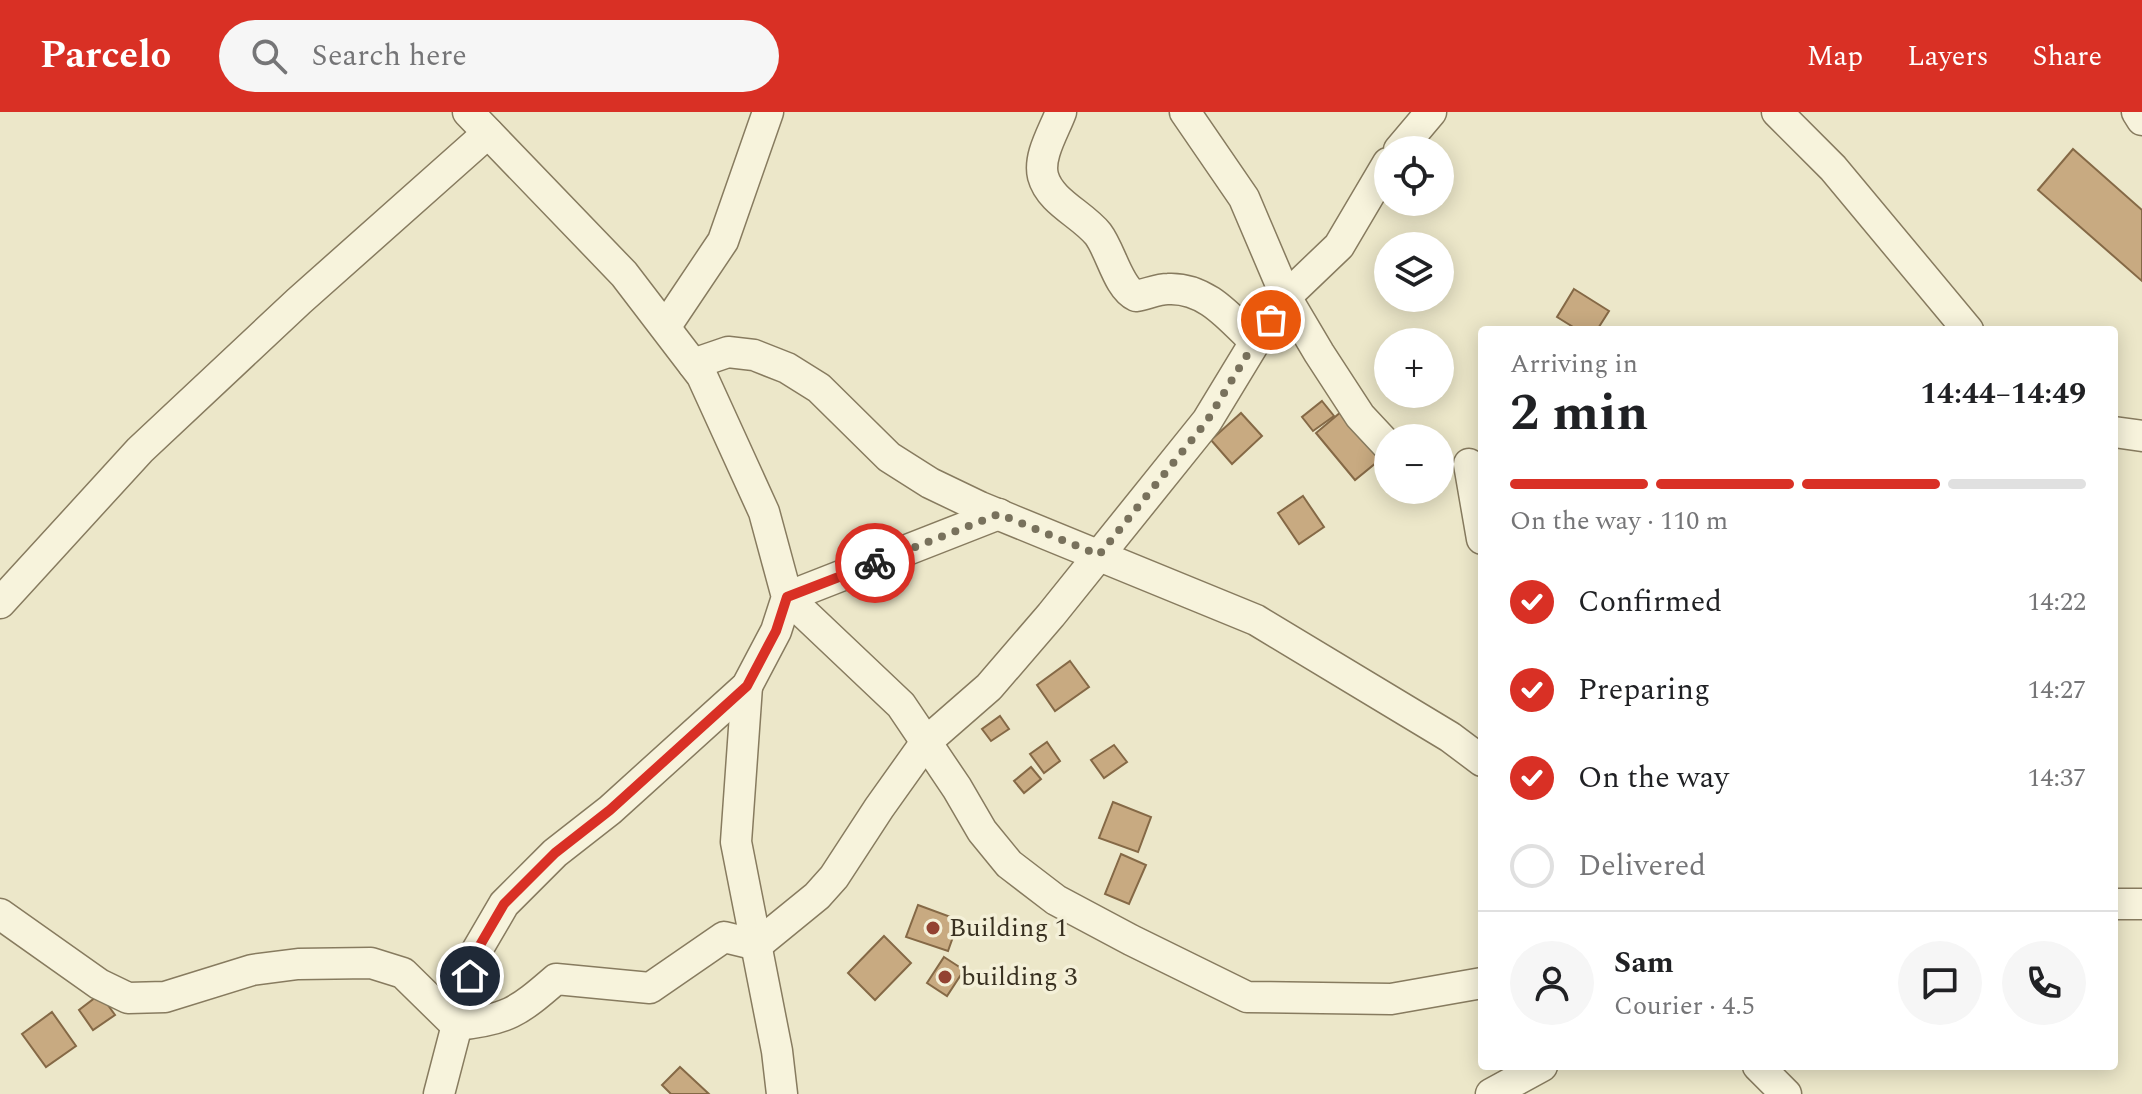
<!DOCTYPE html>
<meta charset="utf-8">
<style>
body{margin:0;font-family:Spectral,serif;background:#f6f6f6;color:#202124;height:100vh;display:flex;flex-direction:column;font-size:30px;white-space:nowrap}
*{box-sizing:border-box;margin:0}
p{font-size:26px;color:#757577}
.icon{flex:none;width:44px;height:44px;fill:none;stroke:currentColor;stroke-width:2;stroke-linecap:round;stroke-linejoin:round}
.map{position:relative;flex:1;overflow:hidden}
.drawer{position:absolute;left:1478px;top:214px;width:640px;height:744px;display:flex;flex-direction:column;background:#fff;border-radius:8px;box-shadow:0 4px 20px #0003}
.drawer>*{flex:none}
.controls{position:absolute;left:1374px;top:24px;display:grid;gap:16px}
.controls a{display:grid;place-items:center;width:80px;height:80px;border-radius:50%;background:#fff;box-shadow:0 4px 20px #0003;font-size:40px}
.pin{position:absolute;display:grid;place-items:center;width:68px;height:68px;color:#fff;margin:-34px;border:4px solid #fff;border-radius:50%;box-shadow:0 2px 8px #0007}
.courier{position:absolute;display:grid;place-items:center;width:80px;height:80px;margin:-40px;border:6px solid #d93025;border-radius:50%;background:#fff;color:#222;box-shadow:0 2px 10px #0007}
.summary em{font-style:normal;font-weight:700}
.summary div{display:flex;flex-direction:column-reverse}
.summary{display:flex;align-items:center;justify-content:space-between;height:136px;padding:0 32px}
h1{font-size:52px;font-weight:700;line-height:60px}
.bar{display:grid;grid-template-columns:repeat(4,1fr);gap:12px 8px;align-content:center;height:96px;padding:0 32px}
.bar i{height:10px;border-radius:6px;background:#e0e0e0}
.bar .active{background:#d93025}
.bar p{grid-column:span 4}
.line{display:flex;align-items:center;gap:20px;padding:0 32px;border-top:2px solid #e0e0e0}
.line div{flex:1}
.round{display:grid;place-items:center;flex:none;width:84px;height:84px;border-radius:42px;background:#f6f6f6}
ol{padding:0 32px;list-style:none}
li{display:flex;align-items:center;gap:24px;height:88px}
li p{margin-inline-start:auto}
li .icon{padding:8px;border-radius:50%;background:#d93025;color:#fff;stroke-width:4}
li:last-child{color:#757577}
li i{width:44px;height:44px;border:4px solid #e0e0e0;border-radius:50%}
header{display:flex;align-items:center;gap:48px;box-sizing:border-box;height:112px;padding:0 40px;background:#d93025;color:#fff}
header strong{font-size:38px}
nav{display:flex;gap:44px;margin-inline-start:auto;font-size:28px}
.search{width:560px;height:72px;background:#f6f6f6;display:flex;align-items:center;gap:20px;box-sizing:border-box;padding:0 28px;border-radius:44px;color:#757577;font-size:30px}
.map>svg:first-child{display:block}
.building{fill:#c8aa81;stroke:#856946;stroke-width:2}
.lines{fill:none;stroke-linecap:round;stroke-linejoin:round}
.minor-casing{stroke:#877b5f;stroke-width:33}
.minor{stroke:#f7f3dc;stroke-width:30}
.done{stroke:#78715c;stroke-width:8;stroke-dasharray:0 14.4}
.route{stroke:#d93025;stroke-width:10}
.poi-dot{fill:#934232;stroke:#f4f0d8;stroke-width:3}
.labels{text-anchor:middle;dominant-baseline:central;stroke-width:7;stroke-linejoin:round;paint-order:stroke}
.poi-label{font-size:26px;fill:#393121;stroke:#f4f0d8;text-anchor:start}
</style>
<header>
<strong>Parcelo</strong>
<div class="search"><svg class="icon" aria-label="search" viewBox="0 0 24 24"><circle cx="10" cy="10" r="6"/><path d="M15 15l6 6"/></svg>Search here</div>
<nav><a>Map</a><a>Layers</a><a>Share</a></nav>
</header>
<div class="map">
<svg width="2142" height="982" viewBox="0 0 2142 982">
<rect width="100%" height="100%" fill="#ece7c9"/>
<!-- building -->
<g class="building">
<path d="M2073,37L2142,98V169L2038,78Z"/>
<path d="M1574,177L1609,199L1597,218H1578L1557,205Z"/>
<path d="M1322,289L1334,304L1313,319L1302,305Z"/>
<path d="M1348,294L1388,341L1355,368L1316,321Z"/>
<path d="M1241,301L1262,324L1232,352L1211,328Z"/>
<path d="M1303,384L1324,415L1299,432L1278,401Z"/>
<path d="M1070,549L1089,575L1055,599L1037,573Z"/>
<path d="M1000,604L1009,617L991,629L982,617Z"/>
<path d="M1047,630L1060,649L1044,661L1030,642Z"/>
<path d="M1114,633L1127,650L1104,666L1091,648Z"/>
<path d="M1031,655L1041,667L1024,681L1014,669Z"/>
<path d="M1113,690L1151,705L1138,740L1099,726Z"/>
<path d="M1121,742L1146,753L1129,792L1105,782Z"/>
<path d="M918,793L959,808L948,839L906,825Z"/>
<path d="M884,824L911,851L875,888L848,861Z"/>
<path d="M944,845L964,858L947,884L927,871Z"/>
<path d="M100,882L115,903L93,918L79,898Z"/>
<path d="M52,900L76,934L46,955L22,922Z"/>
<path d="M680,955L709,982H671L662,973Z"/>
</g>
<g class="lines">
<defs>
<g id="minor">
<path d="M1061,0C1054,19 1038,44 1043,64C1050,90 1082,102 1098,122C1111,139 1118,176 1136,184C1147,182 1158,177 1168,177C1206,175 1230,206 1255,230"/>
<path d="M1185,0L1244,86L1287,187L1319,241L1360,304L1388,334"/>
<path d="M1777,0L1833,56L1968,218"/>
<path d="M2137,0L2142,8"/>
<path d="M1399,38L1431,0"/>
<path d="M666,214L723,129L768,0"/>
<path d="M693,252L728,240L754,243L787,256L819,276L889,345L930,371L980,395L1256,508L1450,625L1482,649"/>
<path d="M2114,320L2142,324"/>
<path d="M1469,352L1482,427"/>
<path d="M999,402L787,485L901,593L957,676L982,719L1009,752L1056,788L1131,828L1247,885L1391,887L1482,871"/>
<path d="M0,491L140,338L299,189L488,21"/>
<path d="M747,574L736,730L777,939L782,982"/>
<path d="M2114,792H2142"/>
<path d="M0,802L99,872L128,886L165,885L252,858L298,852L371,851L403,861L456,913C507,908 518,900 556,867L650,876L724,825L757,833L817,784L834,765L879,696L926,630L989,575L1051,503L1207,309L1255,230L1293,178L1339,134L1388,51"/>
<path d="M1758,954L1786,982"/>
<path d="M439,982L476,840L504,792L555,741L610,698L747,574L776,519L787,485L764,400L702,264L624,162L468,0"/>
<path d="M1491,982L1542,954"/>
</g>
</defs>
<!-- minor casing -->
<use href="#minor" class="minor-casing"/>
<!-- minor -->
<use href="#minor" class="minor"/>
</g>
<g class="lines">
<!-- done -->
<path class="done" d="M875,451L999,402L1099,443L1207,309L1255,230L1271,208"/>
<!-- route -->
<path class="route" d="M470,864L476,840L504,792L555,741L610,698L747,574L776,519L787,485L875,451"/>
</g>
<!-- markers -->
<g class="poi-dot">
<circle cx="933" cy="816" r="8"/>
<circle cx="945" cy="865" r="8"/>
</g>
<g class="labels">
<!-- poi labels -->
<g class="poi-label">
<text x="949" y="816">Building 1</text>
<text x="961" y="865">building 3</text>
</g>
</g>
</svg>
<div class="controls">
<a><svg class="icon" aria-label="locate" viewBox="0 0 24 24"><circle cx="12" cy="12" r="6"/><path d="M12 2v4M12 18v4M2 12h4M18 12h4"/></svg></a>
<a><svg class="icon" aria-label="layers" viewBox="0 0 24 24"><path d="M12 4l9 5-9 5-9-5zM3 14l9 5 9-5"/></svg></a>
<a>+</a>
<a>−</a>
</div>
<div class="pin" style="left:1271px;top:208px;background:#ea580c"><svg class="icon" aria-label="bag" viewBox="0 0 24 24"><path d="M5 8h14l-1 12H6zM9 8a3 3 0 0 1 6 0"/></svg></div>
<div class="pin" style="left:470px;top:864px;background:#1f2937"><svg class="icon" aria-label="home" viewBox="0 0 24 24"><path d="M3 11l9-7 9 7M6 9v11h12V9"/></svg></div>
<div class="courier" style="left:875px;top:451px"><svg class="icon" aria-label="bike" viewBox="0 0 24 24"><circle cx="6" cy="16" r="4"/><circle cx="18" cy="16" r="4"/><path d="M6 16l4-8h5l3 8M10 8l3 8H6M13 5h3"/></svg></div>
<section class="drawer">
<div class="summary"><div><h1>2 min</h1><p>Arriving in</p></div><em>14:44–14:49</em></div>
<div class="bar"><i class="active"></i><i class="active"></i><i class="active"></i><i></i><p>On the way · 110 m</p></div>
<ol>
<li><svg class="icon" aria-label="check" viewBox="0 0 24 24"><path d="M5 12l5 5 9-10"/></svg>Confirmed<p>14:22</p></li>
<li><svg class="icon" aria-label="check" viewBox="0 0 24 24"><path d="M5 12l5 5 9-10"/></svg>Preparing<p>14:27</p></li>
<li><svg class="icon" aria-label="check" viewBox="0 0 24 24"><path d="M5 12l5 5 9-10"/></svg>On the way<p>14:37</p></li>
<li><i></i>Delivered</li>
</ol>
<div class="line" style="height:144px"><a class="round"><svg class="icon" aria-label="person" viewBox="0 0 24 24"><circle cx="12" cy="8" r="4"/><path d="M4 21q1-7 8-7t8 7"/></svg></a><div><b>Sam</b><p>Courier · 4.5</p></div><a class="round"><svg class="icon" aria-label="chat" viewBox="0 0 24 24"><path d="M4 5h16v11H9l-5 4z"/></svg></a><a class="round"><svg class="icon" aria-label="phone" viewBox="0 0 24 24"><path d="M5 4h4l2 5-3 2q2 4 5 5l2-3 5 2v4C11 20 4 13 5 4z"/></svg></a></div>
</section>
</div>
